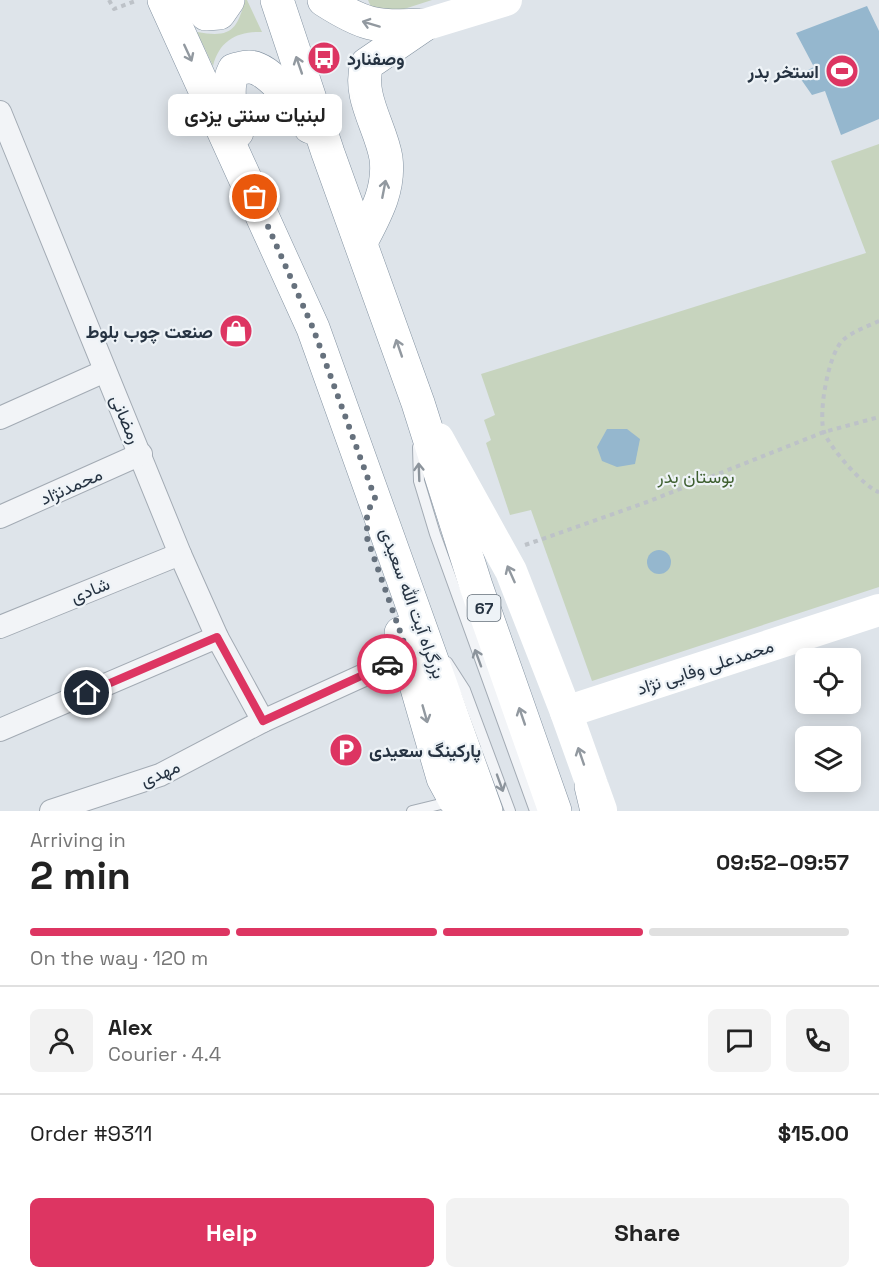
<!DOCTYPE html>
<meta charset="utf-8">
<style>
body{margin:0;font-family:"Space Grotesk",Vazirmatn,sans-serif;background:#f2f2f2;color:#222;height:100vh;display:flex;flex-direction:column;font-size:22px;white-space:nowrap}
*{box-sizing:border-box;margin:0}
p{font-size:20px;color:#767676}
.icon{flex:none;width:33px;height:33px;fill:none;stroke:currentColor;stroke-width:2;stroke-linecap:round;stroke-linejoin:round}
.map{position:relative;height:811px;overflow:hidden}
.details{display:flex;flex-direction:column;background:#fff;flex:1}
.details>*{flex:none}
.controls{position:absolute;left:795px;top:648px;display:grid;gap:12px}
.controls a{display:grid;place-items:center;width:66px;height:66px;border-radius:9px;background:#fff;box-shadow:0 3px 15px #0003;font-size:30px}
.pin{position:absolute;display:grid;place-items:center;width:51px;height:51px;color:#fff;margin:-26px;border:3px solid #fff;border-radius:50%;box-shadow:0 2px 6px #0007}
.courier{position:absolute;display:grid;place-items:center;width:60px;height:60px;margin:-30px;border:4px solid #dd3562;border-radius:50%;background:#fff;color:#222;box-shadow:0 2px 8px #0007}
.bubble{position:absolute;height:42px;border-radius:9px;background:#fff;box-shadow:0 3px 15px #0003;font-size:20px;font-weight:700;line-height:42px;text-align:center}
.overview em{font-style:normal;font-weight:700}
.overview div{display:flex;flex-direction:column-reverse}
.overview{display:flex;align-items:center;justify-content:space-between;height:102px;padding:0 30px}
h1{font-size:39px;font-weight:700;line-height:45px}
.bar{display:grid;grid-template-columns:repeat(4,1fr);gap:9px 6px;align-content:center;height:72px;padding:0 30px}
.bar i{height:8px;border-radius:4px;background:#e0e0e0}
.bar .current{background:#dd3562}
.bar p{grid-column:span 4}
.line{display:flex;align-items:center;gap:15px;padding:0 30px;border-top:2px solid #e0e0e0}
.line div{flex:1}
.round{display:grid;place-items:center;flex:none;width:63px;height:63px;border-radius:9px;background:#f2f2f2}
.cta{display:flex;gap:12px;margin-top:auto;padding:12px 30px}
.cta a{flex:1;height:69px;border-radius:9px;background:#dd3562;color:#fff;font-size:24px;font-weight:700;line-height:69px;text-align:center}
.cta a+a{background:#f2f2f2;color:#222}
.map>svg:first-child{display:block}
.green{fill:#c7d4be}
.water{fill:#95b7ce}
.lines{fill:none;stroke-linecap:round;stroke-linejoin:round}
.lane-casing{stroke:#a3abb4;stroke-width:12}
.street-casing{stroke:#a3abb4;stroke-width:24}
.highway-casing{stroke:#8493a2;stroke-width:34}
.path{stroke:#bdc2c8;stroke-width:4;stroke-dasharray:4.5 4.5;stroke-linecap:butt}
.lane{stroke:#f2f4f7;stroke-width:10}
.street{stroke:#f2f4f7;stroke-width:22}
.secondary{stroke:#fff;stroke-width:32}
.highway{stroke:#fff;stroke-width:33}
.oneway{stroke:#9299a0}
.oneway2{stroke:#8c949c}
.done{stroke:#66717d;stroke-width:6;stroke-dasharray:0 10.8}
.route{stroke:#dd3562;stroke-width:8}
.labels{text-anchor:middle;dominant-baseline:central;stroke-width:4.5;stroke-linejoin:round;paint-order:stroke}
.shield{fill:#eef3f7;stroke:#626d78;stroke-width:1.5}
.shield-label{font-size:16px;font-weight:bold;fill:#263342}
.poi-label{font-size:18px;font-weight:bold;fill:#263342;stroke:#eef3f7;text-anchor:start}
.street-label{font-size:18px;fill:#263342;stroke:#eef3f7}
.park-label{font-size:18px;fill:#3f6031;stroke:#eef3f7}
</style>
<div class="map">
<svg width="879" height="811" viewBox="0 0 879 811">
<rect width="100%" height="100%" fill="#dee4ea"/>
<!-- green -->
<g class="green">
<path d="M245,0H247L262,32C237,31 219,41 213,66L197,32C230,38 237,31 245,0Z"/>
<path d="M368,0H432L376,18Z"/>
<path d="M879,144V587L592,681L531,510L510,515L486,443L491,440L484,420L495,415L481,374L866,253L831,161Z"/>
</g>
<!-- water -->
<g class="water">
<path d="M867,6L879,31V119L841,135L825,91L812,95L798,75L814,67L796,33Z"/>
<path d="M607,429H627L640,439L635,464L617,467L602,461L597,447Z"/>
<circle cx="659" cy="562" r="12"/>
</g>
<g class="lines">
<defs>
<g id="lane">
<path d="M418,447L419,481L435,534L535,811"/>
<path d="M447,662L465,690L510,811"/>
<path d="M412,811L453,801"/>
</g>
<g id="street">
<path d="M0,112L180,554L217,637L263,721"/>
<path d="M0,418L105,371"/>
<path d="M0,517L141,454"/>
<path d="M0,627L180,554"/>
<path d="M0,730L217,637"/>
<path d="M51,811L160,775L263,721L408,655"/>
</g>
<g id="highway">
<path d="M164,0L313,328L486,811"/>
<path d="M194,0L206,14L219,13L228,0"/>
<path d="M277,0L328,153L418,403L476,586L555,811"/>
<path d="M324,0C363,25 376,28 422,25"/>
<path d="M237,132C232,112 224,90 234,70C239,69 244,67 249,67C271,67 299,110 310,127"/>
<path d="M361,242C375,215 390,190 386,158C381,127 357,96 367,64L424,25"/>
<path d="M401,633L443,778L455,800L484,811"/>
<path d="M591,786L597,811"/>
</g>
</defs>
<!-- lane casing -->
<use href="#lane" class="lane-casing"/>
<!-- street casing -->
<use href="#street" class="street-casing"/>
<!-- highway casing -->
<use href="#highway" class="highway-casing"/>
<!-- path -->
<g class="path">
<path d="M109,0L114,9L138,0"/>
<path d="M879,321C868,326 852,332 843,340C828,354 818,414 824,432C829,447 866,489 879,492"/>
<path d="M525,545L647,502L824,432L879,417"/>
</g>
<!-- lane -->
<use href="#lane" class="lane"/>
<!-- street -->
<use href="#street" class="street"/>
<!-- secondary -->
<g class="secondary">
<path d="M424,25L506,0"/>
<path d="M438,439L511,571L566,712L601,810"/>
<path d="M566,712L879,610"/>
</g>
<!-- highway -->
<use href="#highway" class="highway"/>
</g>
<!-- one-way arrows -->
<defs><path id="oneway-shaft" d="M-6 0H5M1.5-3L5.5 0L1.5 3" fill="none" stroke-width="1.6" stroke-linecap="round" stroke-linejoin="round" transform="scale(1.5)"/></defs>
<g class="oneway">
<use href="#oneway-shaft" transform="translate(371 24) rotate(-163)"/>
<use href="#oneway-shaft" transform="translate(188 53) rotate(65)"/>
<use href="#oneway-shaft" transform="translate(299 65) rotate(-109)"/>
<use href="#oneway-shaft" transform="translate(384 189) rotate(-79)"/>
<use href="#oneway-shaft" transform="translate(399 348) rotate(-109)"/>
<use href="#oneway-shaft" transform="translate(511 574) rotate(-114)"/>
<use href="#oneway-shaft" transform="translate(425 714) rotate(74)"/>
<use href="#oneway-shaft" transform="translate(522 716) rotate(-109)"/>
<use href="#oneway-shaft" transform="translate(581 756) rotate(-109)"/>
</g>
<g class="oneway2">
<use href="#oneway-shaft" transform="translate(419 472) rotate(-92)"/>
<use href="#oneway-shaft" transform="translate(478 658) rotate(-110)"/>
<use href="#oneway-shaft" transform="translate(500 783) rotate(70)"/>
</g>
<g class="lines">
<!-- done -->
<path class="done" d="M255,197L313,328L375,498L367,513V538L408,654L387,664"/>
<!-- route -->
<path class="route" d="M87,693L217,637L263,721L387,664"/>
</g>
<!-- icons -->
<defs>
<symbol id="bus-disc" viewBox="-11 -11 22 22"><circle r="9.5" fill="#dd3562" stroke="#eef3f7"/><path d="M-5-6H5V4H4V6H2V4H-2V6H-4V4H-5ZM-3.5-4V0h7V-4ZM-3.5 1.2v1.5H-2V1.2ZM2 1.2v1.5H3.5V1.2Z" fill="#fff"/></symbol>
<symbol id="stadium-disc" viewBox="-11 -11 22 22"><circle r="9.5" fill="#dd3562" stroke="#eef3f7"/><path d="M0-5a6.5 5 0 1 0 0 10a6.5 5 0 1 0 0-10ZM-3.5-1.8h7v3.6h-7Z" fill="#fff"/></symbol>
<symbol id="shop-disc" viewBox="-11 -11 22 22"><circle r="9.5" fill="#dd3562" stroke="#eef3f7"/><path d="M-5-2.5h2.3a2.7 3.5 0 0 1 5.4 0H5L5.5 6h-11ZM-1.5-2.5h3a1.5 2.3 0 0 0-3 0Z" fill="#fff"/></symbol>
<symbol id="parking-disc" viewBox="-11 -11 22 22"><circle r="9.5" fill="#dd3562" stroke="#eef3f7"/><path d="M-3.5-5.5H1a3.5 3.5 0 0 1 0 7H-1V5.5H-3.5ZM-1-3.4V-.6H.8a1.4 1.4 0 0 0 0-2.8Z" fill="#fff"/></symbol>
</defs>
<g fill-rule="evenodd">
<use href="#bus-disc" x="305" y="39" width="38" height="38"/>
<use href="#stadium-disc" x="823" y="52" width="38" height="38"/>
<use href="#shop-disc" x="217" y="312" width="38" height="38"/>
<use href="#parking-disc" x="327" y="731" width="38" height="38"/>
</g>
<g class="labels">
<!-- shield labels -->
<rect class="shield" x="467.5" y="595" width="33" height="26" rx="4.5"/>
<g class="shield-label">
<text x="484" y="608">67</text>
</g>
<!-- poi labels -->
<g class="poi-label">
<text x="347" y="58">وصفنارد</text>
<text x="819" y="71" text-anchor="end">استخر بدر</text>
<text x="213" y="331" text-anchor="end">صنعت چوب بلوط</text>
<text x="369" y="750">پارکینگ سعیدی</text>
</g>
<!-- street labels -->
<g class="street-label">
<text transform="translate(126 419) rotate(67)">رمضانی</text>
<text transform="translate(71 486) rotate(-24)">محمدنژاد</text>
<text transform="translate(90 590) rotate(-22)">شادی</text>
<text transform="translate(413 603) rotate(70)">بزرگراه آیت الله سعیدی</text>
<text transform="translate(705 667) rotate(-18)">محمدعلی وفایی نژاد</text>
<text transform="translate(160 773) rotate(-23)">مهدی</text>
</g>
<!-- park labels -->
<g class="park-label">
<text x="696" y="476">بوستان بدر</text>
</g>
</g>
</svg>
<div class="controls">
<a><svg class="icon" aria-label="locate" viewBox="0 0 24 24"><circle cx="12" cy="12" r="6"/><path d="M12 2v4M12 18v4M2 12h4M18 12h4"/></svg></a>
<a><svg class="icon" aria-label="layers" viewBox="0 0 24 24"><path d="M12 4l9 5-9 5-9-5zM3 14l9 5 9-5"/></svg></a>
</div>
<div class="pin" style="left:255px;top:197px;background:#ea580c"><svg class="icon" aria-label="bag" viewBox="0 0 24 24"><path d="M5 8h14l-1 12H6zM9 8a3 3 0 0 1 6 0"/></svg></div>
<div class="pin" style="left:87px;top:693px;background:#1f2937"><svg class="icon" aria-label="home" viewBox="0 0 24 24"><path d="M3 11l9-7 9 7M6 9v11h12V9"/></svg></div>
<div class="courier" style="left:387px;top:664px"><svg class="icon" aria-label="car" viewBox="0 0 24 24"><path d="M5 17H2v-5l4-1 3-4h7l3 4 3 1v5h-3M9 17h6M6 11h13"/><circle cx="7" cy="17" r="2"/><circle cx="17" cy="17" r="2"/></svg></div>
<div class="bubble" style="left:168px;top:94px;width:174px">لبنیات سنتی یزدی</div>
</div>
<section class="details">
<div class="overview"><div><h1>2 min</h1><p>Arriving in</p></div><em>09:52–09:57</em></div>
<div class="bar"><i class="current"></i><i class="current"></i><i class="current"></i><i></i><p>On the way · 120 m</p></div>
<div class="line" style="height:108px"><a class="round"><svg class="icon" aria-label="person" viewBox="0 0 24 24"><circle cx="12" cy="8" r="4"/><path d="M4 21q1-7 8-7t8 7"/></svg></a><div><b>Alex</b><p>Courier · 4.4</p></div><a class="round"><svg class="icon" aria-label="chat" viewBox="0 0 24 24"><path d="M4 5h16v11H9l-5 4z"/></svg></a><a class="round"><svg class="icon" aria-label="phone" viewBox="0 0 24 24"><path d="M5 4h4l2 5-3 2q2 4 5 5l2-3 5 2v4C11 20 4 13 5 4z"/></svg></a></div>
<div class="line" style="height:78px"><div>Order #9311</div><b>$15.00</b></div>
<div class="cta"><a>Help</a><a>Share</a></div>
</section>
